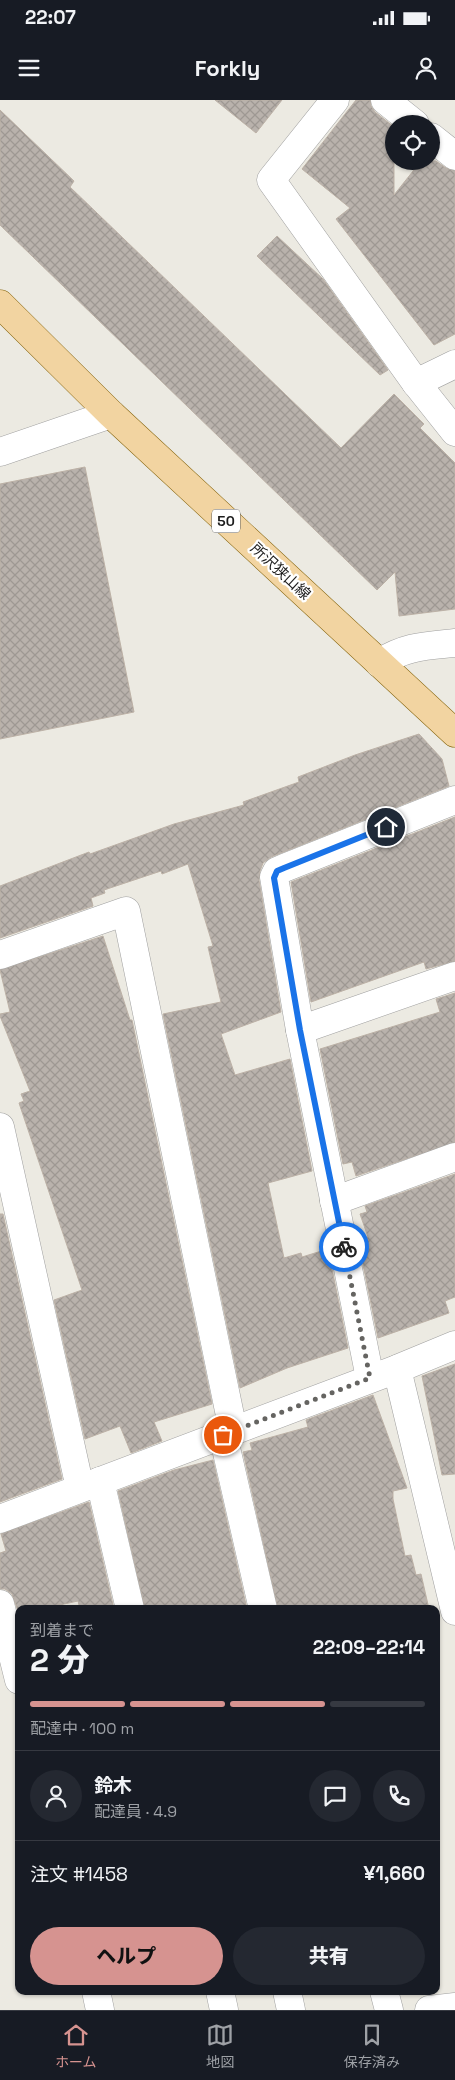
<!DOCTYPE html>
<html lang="ja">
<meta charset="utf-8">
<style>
body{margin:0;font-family:"Space Grotesk","Noto Sans JP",sans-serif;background:#242831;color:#f1f3f6;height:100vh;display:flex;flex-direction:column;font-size:19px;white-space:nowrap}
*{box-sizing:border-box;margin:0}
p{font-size:16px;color:#9ea1a6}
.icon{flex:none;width:28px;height:28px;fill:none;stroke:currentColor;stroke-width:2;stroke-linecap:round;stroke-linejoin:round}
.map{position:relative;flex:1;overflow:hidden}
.panel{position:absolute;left:15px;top:1505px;width:425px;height:390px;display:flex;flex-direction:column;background:#171b24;border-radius:10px;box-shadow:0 1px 4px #0004}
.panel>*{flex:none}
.buttons{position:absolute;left:385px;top:15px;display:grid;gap:10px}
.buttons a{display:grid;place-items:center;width:55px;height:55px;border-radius:50%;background:#171b24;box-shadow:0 1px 4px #0004;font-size:25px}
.pin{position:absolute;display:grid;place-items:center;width:42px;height:42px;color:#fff;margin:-21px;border:2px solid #fff;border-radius:50%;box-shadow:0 1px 5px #0007}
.courier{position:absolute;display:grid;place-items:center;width:50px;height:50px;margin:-25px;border:4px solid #1a73e8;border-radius:50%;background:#fff;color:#222;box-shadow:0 1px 6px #0007}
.head em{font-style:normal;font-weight:800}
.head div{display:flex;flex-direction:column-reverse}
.head{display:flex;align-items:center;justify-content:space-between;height:85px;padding:0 15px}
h1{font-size:32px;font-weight:800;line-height:38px}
.bar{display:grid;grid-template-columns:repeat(4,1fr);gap:8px 5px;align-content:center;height:60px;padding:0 15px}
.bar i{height:6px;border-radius:4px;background:#363941}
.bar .current{background:#d69390}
.bar p{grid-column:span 4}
.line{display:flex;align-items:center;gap:12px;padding:0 15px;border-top:1px solid #363941}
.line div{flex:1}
.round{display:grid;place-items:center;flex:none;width:52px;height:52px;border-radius:26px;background:#242831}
.cta{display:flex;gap:10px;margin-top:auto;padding:10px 15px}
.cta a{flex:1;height:58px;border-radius:30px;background:#d69390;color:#111;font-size:20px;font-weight:800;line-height:58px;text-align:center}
.cta a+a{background:#242831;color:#f1f3f6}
.status{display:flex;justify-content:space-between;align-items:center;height:35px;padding:0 25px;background:#171b24;direction:ltr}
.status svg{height:14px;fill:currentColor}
header{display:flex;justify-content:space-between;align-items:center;height:65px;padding:0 15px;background:#171b24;font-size:22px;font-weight:800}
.tab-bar{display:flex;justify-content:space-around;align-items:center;height:70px;border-top:1px solid #363941;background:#171b24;font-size:14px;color:#9ea1a6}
.tab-bar a{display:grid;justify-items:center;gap:2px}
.tab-bar .current{color:#d69390}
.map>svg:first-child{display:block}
.building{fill:url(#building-cross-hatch);stroke:#bcb1a6}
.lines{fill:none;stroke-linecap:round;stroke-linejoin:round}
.minor-casing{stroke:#a0a0a0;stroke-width:29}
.major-casing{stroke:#86650e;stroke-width:29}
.minor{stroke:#fff;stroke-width:28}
.major{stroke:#f2d4a1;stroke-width:28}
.done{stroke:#656461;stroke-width:5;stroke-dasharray:0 9}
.route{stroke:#1a73e8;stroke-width:6}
.labels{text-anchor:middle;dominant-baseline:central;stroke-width:4.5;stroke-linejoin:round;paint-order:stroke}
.shield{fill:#fff;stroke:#606060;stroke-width:1}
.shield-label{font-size:14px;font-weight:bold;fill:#1c1c1c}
.street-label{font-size:15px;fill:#1c1c1c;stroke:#fff}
</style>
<div class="status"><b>22:07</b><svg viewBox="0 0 49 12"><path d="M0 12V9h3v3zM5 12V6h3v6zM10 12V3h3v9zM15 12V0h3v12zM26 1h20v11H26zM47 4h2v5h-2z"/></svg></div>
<header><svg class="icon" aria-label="menu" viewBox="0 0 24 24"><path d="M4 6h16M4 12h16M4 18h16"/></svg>Forkly<svg class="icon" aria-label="person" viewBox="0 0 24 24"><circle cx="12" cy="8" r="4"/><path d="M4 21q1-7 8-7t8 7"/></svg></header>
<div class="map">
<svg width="455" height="1910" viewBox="0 0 455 1910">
<defs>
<pattern id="building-cross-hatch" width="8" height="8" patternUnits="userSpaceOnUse" patternTransform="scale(1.25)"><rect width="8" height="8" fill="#b9b2ac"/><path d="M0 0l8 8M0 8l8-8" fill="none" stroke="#9e9893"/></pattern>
</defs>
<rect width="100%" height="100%" fill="#eceae2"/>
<!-- building -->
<g class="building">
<path d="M215,0H282L256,33Z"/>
<path d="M356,0H370L371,6L375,12L394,27V95L421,61H436L446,68L455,71V234L434,245L336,119L350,108L302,69Z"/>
<path d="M0,10L74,81L70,87L341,348L394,294L424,324L420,328L455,363V509L399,516L395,472L377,490L0,125Z"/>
<path d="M277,136L323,179L388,270L380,275L257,156Z"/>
<path d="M85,367L134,612L0,639V384Z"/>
<path d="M419,634L442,659L449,686L271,757L263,763L260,771L259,780L281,912L221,934L235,975L290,959L312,1071L268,1083L284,1158L301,1153L302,1157L328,1149L348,1248L287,1268L240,1288L163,914L221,902L208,847L213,846L188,764L162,774L161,771L104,790L105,793L91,798L93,806L0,838V786L89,752L90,754L174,724L244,705L243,702L299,682L298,677L355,655Z"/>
<path d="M455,717V861L426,869L424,862L311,902L291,782Z"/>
<path d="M103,836L130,920H132L212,1304L154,1322L162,1341L131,1353L120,1326L85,1339L54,1200L82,1190L19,1003L24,1001L21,994L30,991L0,916V914L10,912L0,870Z"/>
<path d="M455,893V1042L356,1076L352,1062L343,1064L320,949L440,912L436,899Z"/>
<path d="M455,1074V1197L445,1201L449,1213L378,1238L358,1140L368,1137L360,1114L367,1112L365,1106Z"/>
<path d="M0,1114H3L62,1379L0,1402Z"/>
<path d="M455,1264V1374L442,1375L422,1276Z"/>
<path d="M373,1295L407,1388L393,1391V1399L405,1456L411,1455L416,1475L421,1474L429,1509H278L243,1352L252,1350L250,1343L308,1327L306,1320Z"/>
<path d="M213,1360L247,1509H145L118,1391L174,1370Z"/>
<path d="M89,1402L114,1509H80L78,1501L41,1509H19L18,1511L12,1494L5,1489H0V1453L6,1451L1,1434Z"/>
</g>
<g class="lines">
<defs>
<g id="minor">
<path d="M335,0L271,80L416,283L455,332"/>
<path d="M385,0L415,24"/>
<path d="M431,37L455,56"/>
<path d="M416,283L455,264"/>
<path d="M0,352L111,314"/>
<path d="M379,563C406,546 425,546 455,543"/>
<path d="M0,855L126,811L233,1330"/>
<path d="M300,930L455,876"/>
<path d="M0,1027L80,1388"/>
<path d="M334,1101L455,1057"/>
<path d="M397,1269L455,1511"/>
<path d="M370,1278L300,930L274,777L277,771L284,768L455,700"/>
<path d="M223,1335L263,1509"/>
<path d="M100,1381L130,1509"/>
<path d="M0,1419L397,1269L455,1245"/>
<path d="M0,1504L19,1580"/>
<path d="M96,1891L100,1910"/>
<path d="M220,1891L224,1910"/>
<path d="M287,1891L291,1910"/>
<path d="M384,1891L389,1910"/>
<path d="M429,1910L455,1907"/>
</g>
<path id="major" d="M0,204L111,314L455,633"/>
</defs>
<!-- minor casing -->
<use href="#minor" class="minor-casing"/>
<!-- major casing -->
<use href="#major" class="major-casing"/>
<!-- minor -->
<use href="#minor" class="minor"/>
<!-- major -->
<use href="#major" class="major"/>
</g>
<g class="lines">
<!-- done -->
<path class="done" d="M223,1335L370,1278L344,1147"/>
<!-- route -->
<path class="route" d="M344,1147L300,930L274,778L277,771L284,768L386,727"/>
</g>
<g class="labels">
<!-- shield labels -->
<rect class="shield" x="212" y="409.5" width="28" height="23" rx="4"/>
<g class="shield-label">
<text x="226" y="421">50</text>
</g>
<!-- street labels -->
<g class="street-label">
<text transform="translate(281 471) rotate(43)">所沢狭山線</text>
</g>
</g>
</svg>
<div class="buttons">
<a><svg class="icon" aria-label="locate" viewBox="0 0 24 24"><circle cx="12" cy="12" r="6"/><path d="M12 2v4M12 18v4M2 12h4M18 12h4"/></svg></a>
</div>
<div class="pin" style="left:223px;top:1335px;background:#ea580c"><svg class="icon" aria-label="bag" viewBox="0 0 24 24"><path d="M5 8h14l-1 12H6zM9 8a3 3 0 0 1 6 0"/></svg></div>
<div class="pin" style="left:386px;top:727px;background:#1f2937"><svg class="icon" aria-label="home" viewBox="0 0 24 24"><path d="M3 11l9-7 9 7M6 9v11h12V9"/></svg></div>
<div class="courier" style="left:344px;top:1147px"><svg class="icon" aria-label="bike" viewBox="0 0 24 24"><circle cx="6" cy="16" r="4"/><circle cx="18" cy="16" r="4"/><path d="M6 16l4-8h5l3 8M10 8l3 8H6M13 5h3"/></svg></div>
<section class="panel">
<div class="head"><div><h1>2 分</h1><p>到着まで</p></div><em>22:09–22:14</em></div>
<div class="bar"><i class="current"></i><i class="current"></i><i class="current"></i><i></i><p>配達中 · 100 m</p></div>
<div class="line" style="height:90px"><a class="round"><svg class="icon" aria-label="person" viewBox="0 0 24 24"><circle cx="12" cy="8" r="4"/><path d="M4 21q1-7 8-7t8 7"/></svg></a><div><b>鈴木</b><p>配達員 · 4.9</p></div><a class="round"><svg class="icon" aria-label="chat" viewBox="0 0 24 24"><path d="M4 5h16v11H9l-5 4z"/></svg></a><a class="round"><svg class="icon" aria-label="phone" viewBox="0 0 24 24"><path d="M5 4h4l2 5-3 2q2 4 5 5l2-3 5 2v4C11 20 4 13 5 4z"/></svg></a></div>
<div class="line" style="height:65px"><div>注文 #1458</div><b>¥1,660</b></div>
<div class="cta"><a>ヘルプ</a><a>共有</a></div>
</section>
</div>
<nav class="tab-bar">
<a class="current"><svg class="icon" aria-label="home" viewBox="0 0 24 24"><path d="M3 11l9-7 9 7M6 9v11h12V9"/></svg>ホーム</a>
<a><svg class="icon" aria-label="map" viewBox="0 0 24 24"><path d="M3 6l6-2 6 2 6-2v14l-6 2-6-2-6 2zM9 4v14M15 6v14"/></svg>地図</a>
<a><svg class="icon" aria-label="saved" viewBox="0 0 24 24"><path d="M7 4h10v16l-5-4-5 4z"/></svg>保存済み</a>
</nav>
